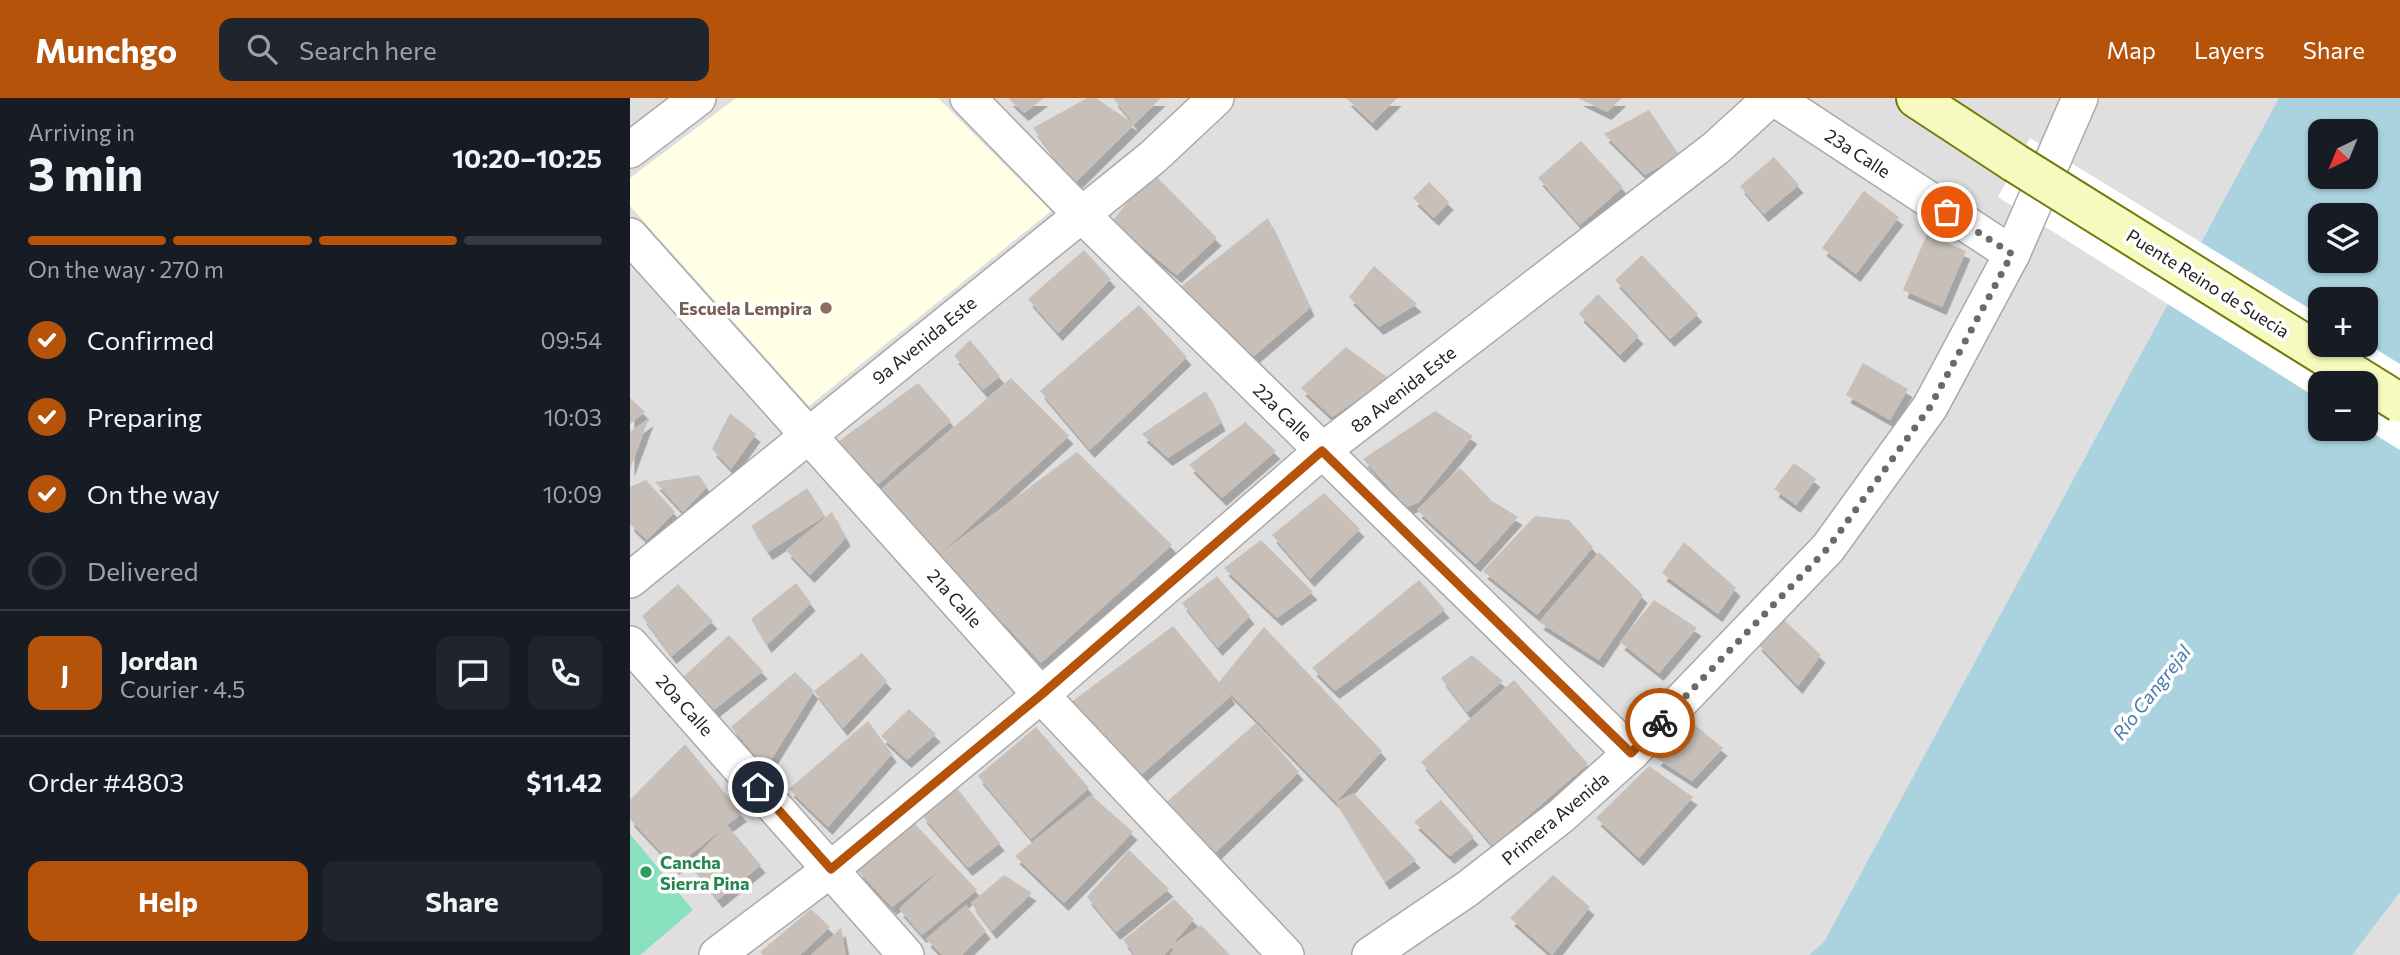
<!DOCTYPE html>
<meta charset="utf-8">
<style>
body{margin:0;font-family:Commissioner,sans-serif;background:#20242c;color:#f1f3f6;height:100vh;display:flex;flex-direction:column;font-size:26px;white-space:nowrap}
*{box-sizing:border-box;margin:0}
p{font-size:23px;color:#9ea1a6}
.icon{flex:none;width:38px;height:38px;fill:none;stroke:currentColor;stroke-width:2;stroke-linecap:round;stroke-linejoin:round}
.map{position:relative;flex:1;overflow:hidden}
.sheet{display:flex;flex-direction:column;background:#171b24;width:630px}
.sheet>*{flex:none}
.needle{width:46px;rotate:223deg}
.tools{position:absolute;left:1678px;top:21px;display:grid;gap:14px}
.tools a{display:grid;place-items:center;width:70px;height:70px;border-radius:14px;background:#171b24;box-shadow:0 2px 5px #0004;font-size:35px}
.pin{position:absolute;display:grid;place-items:center;width:60px;height:60px;color:#fff;margin:-30px;border:4px solid #fff;border-radius:50%;box-shadow:0 2px 7px #0007}
.courier{position:absolute;display:grid;place-items:center;width:70px;height:70px;margin:-35px;border:5px solid #b45309;border-radius:50%;background:#fff;color:#222;box-shadow:0 2px 9px #0007}
.headline em{font-style:normal;font-weight:700}
.headline div{display:flex;flex-direction:column-reverse}
.headline{display:flex;align-items:center;justify-content:space-between;height:119px;padding:0 28px}
h1{font-size:46px;font-weight:700;line-height:52px}
.bar{display:grid;grid-template-columns:repeat(4,1fr);gap:10px 7px;align-content:center;height:84px;padding:0 28px}
.bar i{height:9px;border-radius:5px;background:#363941}
.bar .active{background:#b45309}
.bar p{grid-column:span 4}
.line{display:flex;align-items:center;gap:18px;padding:0 28px;border-top:2px solid #363941}
.line div{flex:1}
.round{display:grid;place-items:center;flex:none;width:74px;height:74px;border-radius:14px;background:#20242c}
ol{padding:0 28px;list-style:none}
li{display:flex;align-items:center;gap:21px;height:77px}
li p{margin-inline-start:auto}
li .icon{padding:7px;border-radius:50%;background:#b45309;color:#fff;stroke-width:4}
li:last-child{color:#9ea1a6}
li i{width:38px;height:38px;border:4px solid #363941;border-radius:50%}
.action{display:flex;gap:14px;margin-top:auto;padding:14px 28px}
.action a{flex:1;height:80px;border-radius:14px;background:#b45309;color:#fff;font-size:28px;font-weight:700;line-height:80px;text-align:center}
.action a+a{background:#20242c;color:#f1f3f6}
header{display:flex;align-items:center;gap:42px;box-sizing:border-box;height:98px;padding:0 35px;background:#b45309;color:#fff}
header strong{font-size:33px}
nav{display:flex;gap:38px;margin-inline-start:auto;font-size:24px}
.search{width:490px;height:63px;background:#20242c;display:flex;align-items:center;gap:18px;box-sizing:border-box;padding:0 24px;border-radius:14px;color:#9ea1a6;font-size:26px}
main{display:flex;flex:1;min-height:0}
.map>svg:first-child{display:block}
.residential{fill:#e0dfdf;fill-rule:evenodd}
.education{fill:#ffffe5}
.pitch{fill:#88e0be}
.water{fill:#aad3df;fill-rule:evenodd}
.pier{fill:#fff}
.building{fill:#c7bfb8;filter:url(#shadow)}
.lines{fill:none;stroke-linecap:round;stroke-linejoin:round}
.minor-casing{stroke:#a9a9a9;stroke-width:38}
.secondary-casing{stroke:#707d05;stroke-width:42}
.minor{stroke:#fff;stroke-width:35}
.secondary{stroke:#f7fabf;stroke-width:38}
.secondary-bridge-casing{stroke:#707d05;stroke-width:42;stroke-linecap:butt}
.secondary-bridge{stroke:#f7fabf;stroke-width:38}
.done{stroke:#6b6a68;stroke-width:7;stroke-dasharray:0 12.6}
.route{stroke:#b45309;stroke-width:9}
.education-dot{fill:#8d6e63;stroke:#fff;stroke-width:2.5}
.leisure-dot{fill:#2e9e5b;stroke:#fff;stroke-width:2.5}
.labels{text-anchor:middle;dominant-baseline:central;stroke-width:7;stroke-linejoin:round;paint-order:stroke}
.street-label{font-size:18px;fill:#222;stroke:#fff}
.education-label{font-size:18px;font-weight:bold;fill:#785e54;stroke:#fff;text-anchor:end}
.leisure-label{font-size:18px;font-weight:bold;fill:#27864d;stroke:#fff;text-anchor:start}
.water-label{font-size:19px;font-style:italic;fill:#4a7aab;stroke:#fff}
</style>
<header>
<strong>Munchgo</strong>
<div class="search"><svg class="icon" aria-label="search" viewBox="0 0 24 24"><circle cx="10" cy="10" r="6"/><path d="M15 15l6 6"/></svg>Search here</div>
<nav><a>Map</a><a>Layers</a><a>Share</a></nav>
</header>
<main>
<section class="sheet">
<div class="headline"><div><h1>3 min</h1><p>Arriving in</p></div><em>10:20–10:25</em></div>
<div class="bar"><i class="active"></i><i class="active"></i><i class="active"></i><i></i><p>On the way · 270 m</p></div>
<ol>
<li><svg class="icon" aria-label="check" viewBox="0 0 24 24"><path d="M5 12l5 5 9-10"/></svg>Confirmed<p>09:54</p></li>
<li><svg class="icon" aria-label="check" viewBox="0 0 24 24"><path d="M5 12l5 5 9-10"/></svg>Preparing<p>10:03</p></li>
<li><svg class="icon" aria-label="check" viewBox="0 0 24 24"><path d="M5 12l5 5 9-10"/></svg>On the way<p>10:09</p></li>
<li><i></i>Delivered</li>
</ol>
<div class="line" style="height:126px"><b class="round" style="background:#b45309;color:#fff">J</b><div><b>Jordan</b><p>Courier · 4.5</p></div><a class="round"><svg class="icon" aria-label="chat" viewBox="0 0 24 24"><path d="M4 5h16v11H9l-5 4z"/></svg></a><a class="round"><svg class="icon" aria-label="phone" viewBox="0 0 24 24"><path d="M5 4h4l2 5-3 2q2 4 5 5l2-3 5 2v4C11 20 4 13 5 4z"/></svg></a></div>
<div class="line" style="height:91px"><div>Order #4803</div><b>$11.42</b></div>
<div class="action"><a>Help</a><a>Share</a></div>
</section>
<div class="map">
<svg width="1770" height="857" viewBox="0 0 1770 857">
<defs>
<filter id="shadow"><feDropShadow dx="4.5" dy="8" stdDeviation="0" flood-color="#0004"/></filter>
</defs>
<rect width="100%" height="100%" fill="#f2efe9"/>
<!-- residential -->
<path class="residential" d="M0,0H1770V857H0ZM1690,33H1736V79H1690ZM1690,117H1736V163H1690ZM1690,201H1736V247H1690ZM1690,285H1736V331H1690Z"/>
<!-- education -->
<path class="education" d="M106,0H308L421,113L179,308L0,108V80Z"/>
<!-- pitch -->
<path class="pitch" d="M0,736L63,812L10,857H0Z"/>
<!-- water -->
<path class="water" d="M1649,0H1770V794L1722,857H1179L1194,844ZM1690,33H1736V79H1690ZM1690,117H1736V163H1690ZM1690,201H1736V247H1690ZM1690,285H1736V331H1690Z"/>
<!-- pier -->
<path class="pier" d="M1400,40L1690,217V247L1736,245L1770,266V352L1736,331V285H1690V302L1368,99Z"/>
<!-- building -->
<g class="building">
<path d="M378,0H414L394,15Z"/>
<path d="M457,0H466L504,26L483,0H531L444,86L403,30Z"/>
<path d="M716,0H767L742,25Z"/>
<path d="M948,0H992L977,14Z"/>
<path d="M1019,12L1049,57L1015,77L974,36Z"/>
<path d="M951,43L993,89L950,127L908,80Z"/>
<path d="M1144,59L1169,87L1134,116L1110,88Z"/>
<path d="M521,73L587,140L547,177L482,124Z"/>
<path d="M799,84L819,104L804,120L783,100Z"/>
<path d="M1234,93L1269,119L1226,176L1192,150Z"/>
<path d="M638,120L680,210L624,258L549,190Z"/>
<path d="M1297,136L1336,153L1312,209L1273,192Z"/>
<path d="M454,152L481,181L428,235L398,201Z"/>
<path d="M1012,157L1068,216L1040,241L985,182Z"/>
<path d="M744,168L787,206L749,229L719,199Z"/>
<path d="M968,196L1009,238L990,257L949,216Z"/>
<path d="M509,207L557,259L460,352L410,293Z"/>
<path d="M340,242L370,278L353,292L324,258Z"/>
<path d="M716,249L758,280L702,319L671,290Z"/>
<path d="M1233,265L1278,291L1260,322L1216,297Z"/>
<path d="M381,280L439,338L311,455L447,354L542,447L411,565L249,393Z"/>
<path d="M288,285L321,323L246,388L205,346Z"/>
<path d="M576,293L591,325L538,360L512,336Z"/>
<path d="M0,300L15,314L0,326Z"/>
<path d="M805,313L843,338L789,404L777,409L733,361Z"/>
<path d="M100,315L126,336L101,371L82,351Z"/>
<path d="M19,320L0,371V334Z"/>
<path d="M615,324L646,353L592,400L559,367Z"/>
<path d="M1164,365L1186,381L1166,407L1144,391Z"/>
<path d="M830,370L862,403L888,419L846,466L787,412Z"/>
<path d="M69,377L77,389L53,414L25,384Z"/>
<path d="M16,382L45,414L17,442L0,426V389Z"/>
<path d="M177,390L195,418L138,454L121,428Z"/>
<path d="M694,395L730,431L680,481L642,437Z"/>
<path d="M202,414L216,440L180,477L156,452Z"/>
<path d="M905,418L939,422L963,449L907,517L853,473Z"/>
<path d="M631,442L683,494L647,520L594,470Z"/>
<path d="M1054,444L1106,490L1088,516L1032,475Z"/>
<path d="M969,454L1013,497L969,562L909,524Z"/>
<path d="M587,478L620,518L588,550L552,505Z"/>
<path d="M789,482L815,512L705,593L682,570Z"/>
<path d="M166,485L181,505L137,547L121,521Z"/>
<path d="M48,486L83,523L42,558L12,518Z"/>
<path d="M1024,502L1067,530L1029,575L990,544Z"/>
<path d="M1150,518L1191,557L1168,588L1127,545Z"/>
<path d="M543,528L589,584L634,529L752,653L706,704L595,590L601,598L504,683L432,611Z"/>
<path d="M99,537L133,573L84,612L52,580Z"/>
<path d="M232,555L257,583L213,630L184,593Z"/>
<path d="M842,557L873,583L837,614L811,580Z"/>
<path d="M165,574L184,593L136,670L101,629Z"/>
<path d="M884,582L958,666L863,748L791,664Z"/>
<path d="M279,611L306,636L277,662L251,638Z"/>
<path d="M238,623L262,656L198,729L159,691Z"/>
<path d="M1060,623L1093,650L1062,683L1026,660Z"/>
<path d="M626,625L669,674L584,756L532,708Z"/>
<path d="M406,629L459,690L401,741L348,678Z"/>
<path d="M55,646L112,716L97,727L131,767L88,802L60,764L95,729L45,769L0,721V702Z"/>
<path d="M1019,668L1063,699L1009,760L966,720Z"/>
<path d="M327,690L370,745L338,770L292,717Z"/>
<path d="M724,695L786,762L755,784L706,704Z"/>
<path d="M461,697L503,734L434,805L385,758Z"/>
<path d="M811,702L844,739L820,758L784,724Z"/>
<path d="M284,725L347,792L292,837L269,811L317,766L262,809L227,772Z"/>
<path d="M499,752L539,791L486,834L457,799Z"/>
<path d="M374,777L402,795L362,833L341,805Z"/>
<path d="M923,777L960,809L922,857L880,820Z"/>
<path d="M544,801L564,821L541,848L571,827L600,857H540L544,852L541,849L534,857H505L493,842Z"/>
<path d="M336,807L356,833L332,857H312L296,841Z"/>
<path d="M181,811L200,829L170,857H133L130,854Z"/>
<path d="M211,830L216,857H181Z"/>
</g>
<g class="lines">
<defs>
<g id="minor">
<path d="M338,0L451,116L1001,655"/>
<path d="M1144,0L1382,156"/>
<path d="M0,52L68,0"/>
<path d="M0,138L411,597L656,857"/>
<path d="M0,482L523,59L586,0"/>
<path d="M0,546L276,857"/>
<path d="M87,857L201,771L411,597L692,353L1086,50L1141,0"/>
<path d="M740,857L837,791L931,718L1001,655L1198,450L1300,309L1382,156L1450,0"/>
</g>
<path id="secondary" d="M1286,0L1385,65"/>
</defs>
<!-- minor casing -->
<use href="#minor" class="minor-casing"/>
<!-- secondary casing -->
<use href="#secondary" class="secondary-casing"/>
<!-- minor -->
<use href="#minor" class="minor"/>
<!-- secondary -->
<use href="#secondary" class="secondary"/>
<defs>
<path id="secondary-bridge" d="M1385,65L1770,305"/>
</defs>
<!-- secondary-bridge casing -->
<use href="#secondary-bridge" class="secondary-bridge-casing"/>
<!-- secondary-bridge -->
<use href="#secondary-bridge" class="secondary-bridge"/>
</g>
<g class="lines">
<!-- done -->
<path class="done" d="M1030,625L1198,450L1300,309L1382,156L1317,114"/>
<!-- route -->
<path class="route" d="M128,689L201,771L411,597L692,353L1001,655L1030,625"/>
</g>
<!-- markers -->
<circle class="education-dot" cx="196" cy="210" r="7"/>
<circle class="leisure-dot" cx="16" cy="774" r="7"/>
<g class="labels">
<!-- street labels -->
<g class="street-label">
<text transform="translate(1228 55) rotate(33)">23a Calle</text>
<text transform="translate(1578 185) rotate(32)">Puente Reino de Suecia</text>
<text transform="translate(294 242) rotate(-39)">9a Avenida Este</text>
<text transform="translate(773 291) rotate(-38)">8a Avenida Este</text>
<text transform="translate(653 314) rotate(44)">22a Calle</text>
<text transform="translate(325 500) rotate(48)">21a Calle</text>
<text transform="translate(55 607) rotate(48)">20a Calle</text>
<text transform="translate(925 720) rotate(-40)">Primera Avenida</text>
</g>
<!-- education labels -->
<g class="education-label">
<text x="182" y="210">Escuela Lempira</text>
</g>
<!-- leisure labels -->
<g class="leisure-label">
<text x="30" y="764">Cancha<tspan x="30" dy="21">Sierra Pina</tspan></text>
</g>
<!-- water labels -->
<g class="water-label">
<text transform="translate(1521 594) rotate(-52)">Río Cangrejal</text>
</g>
</g>
</svg>
<div class="tools">
<a><svg class="needle" viewBox="-14 -14 28 28"><path d="M0-13l5 13h-10z" fill="#e53935"/><path d="M0 13l5-13h-10z" fill="#9ea1a6"/></svg></a>
<a><svg class="icon" aria-label="layers" viewBox="0 0 24 24"><path d="M12 4l9 5-9 5-9-5zM3 14l9 5 9-5"/></svg></a>
<a>+</a>
<a>−</a>
</div>
<div class="pin" style="left:1317px;top:114px;background:#ea580c"><svg class="icon" aria-label="bag" viewBox="0 0 24 24"><path d="M5 8h14l-1 12H6zM9 8a3 3 0 0 1 6 0"/></svg></div>
<div class="pin" style="left:128px;top:689px;background:#1f2937"><svg class="icon" aria-label="home" viewBox="0 0 24 24"><path d="M3 11l9-7 9 7M6 9v11h12V9"/></svg></div>
<div class="courier" style="left:1030px;top:625px"><svg class="icon" aria-label="bike" viewBox="0 0 24 24"><circle cx="6" cy="16" r="4"/><circle cx="18" cy="16" r="4"/><path d="M6 16l4-8h5l3 8M10 8l3 8H6M13 5h3"/></svg></div>
</div>
</main>
